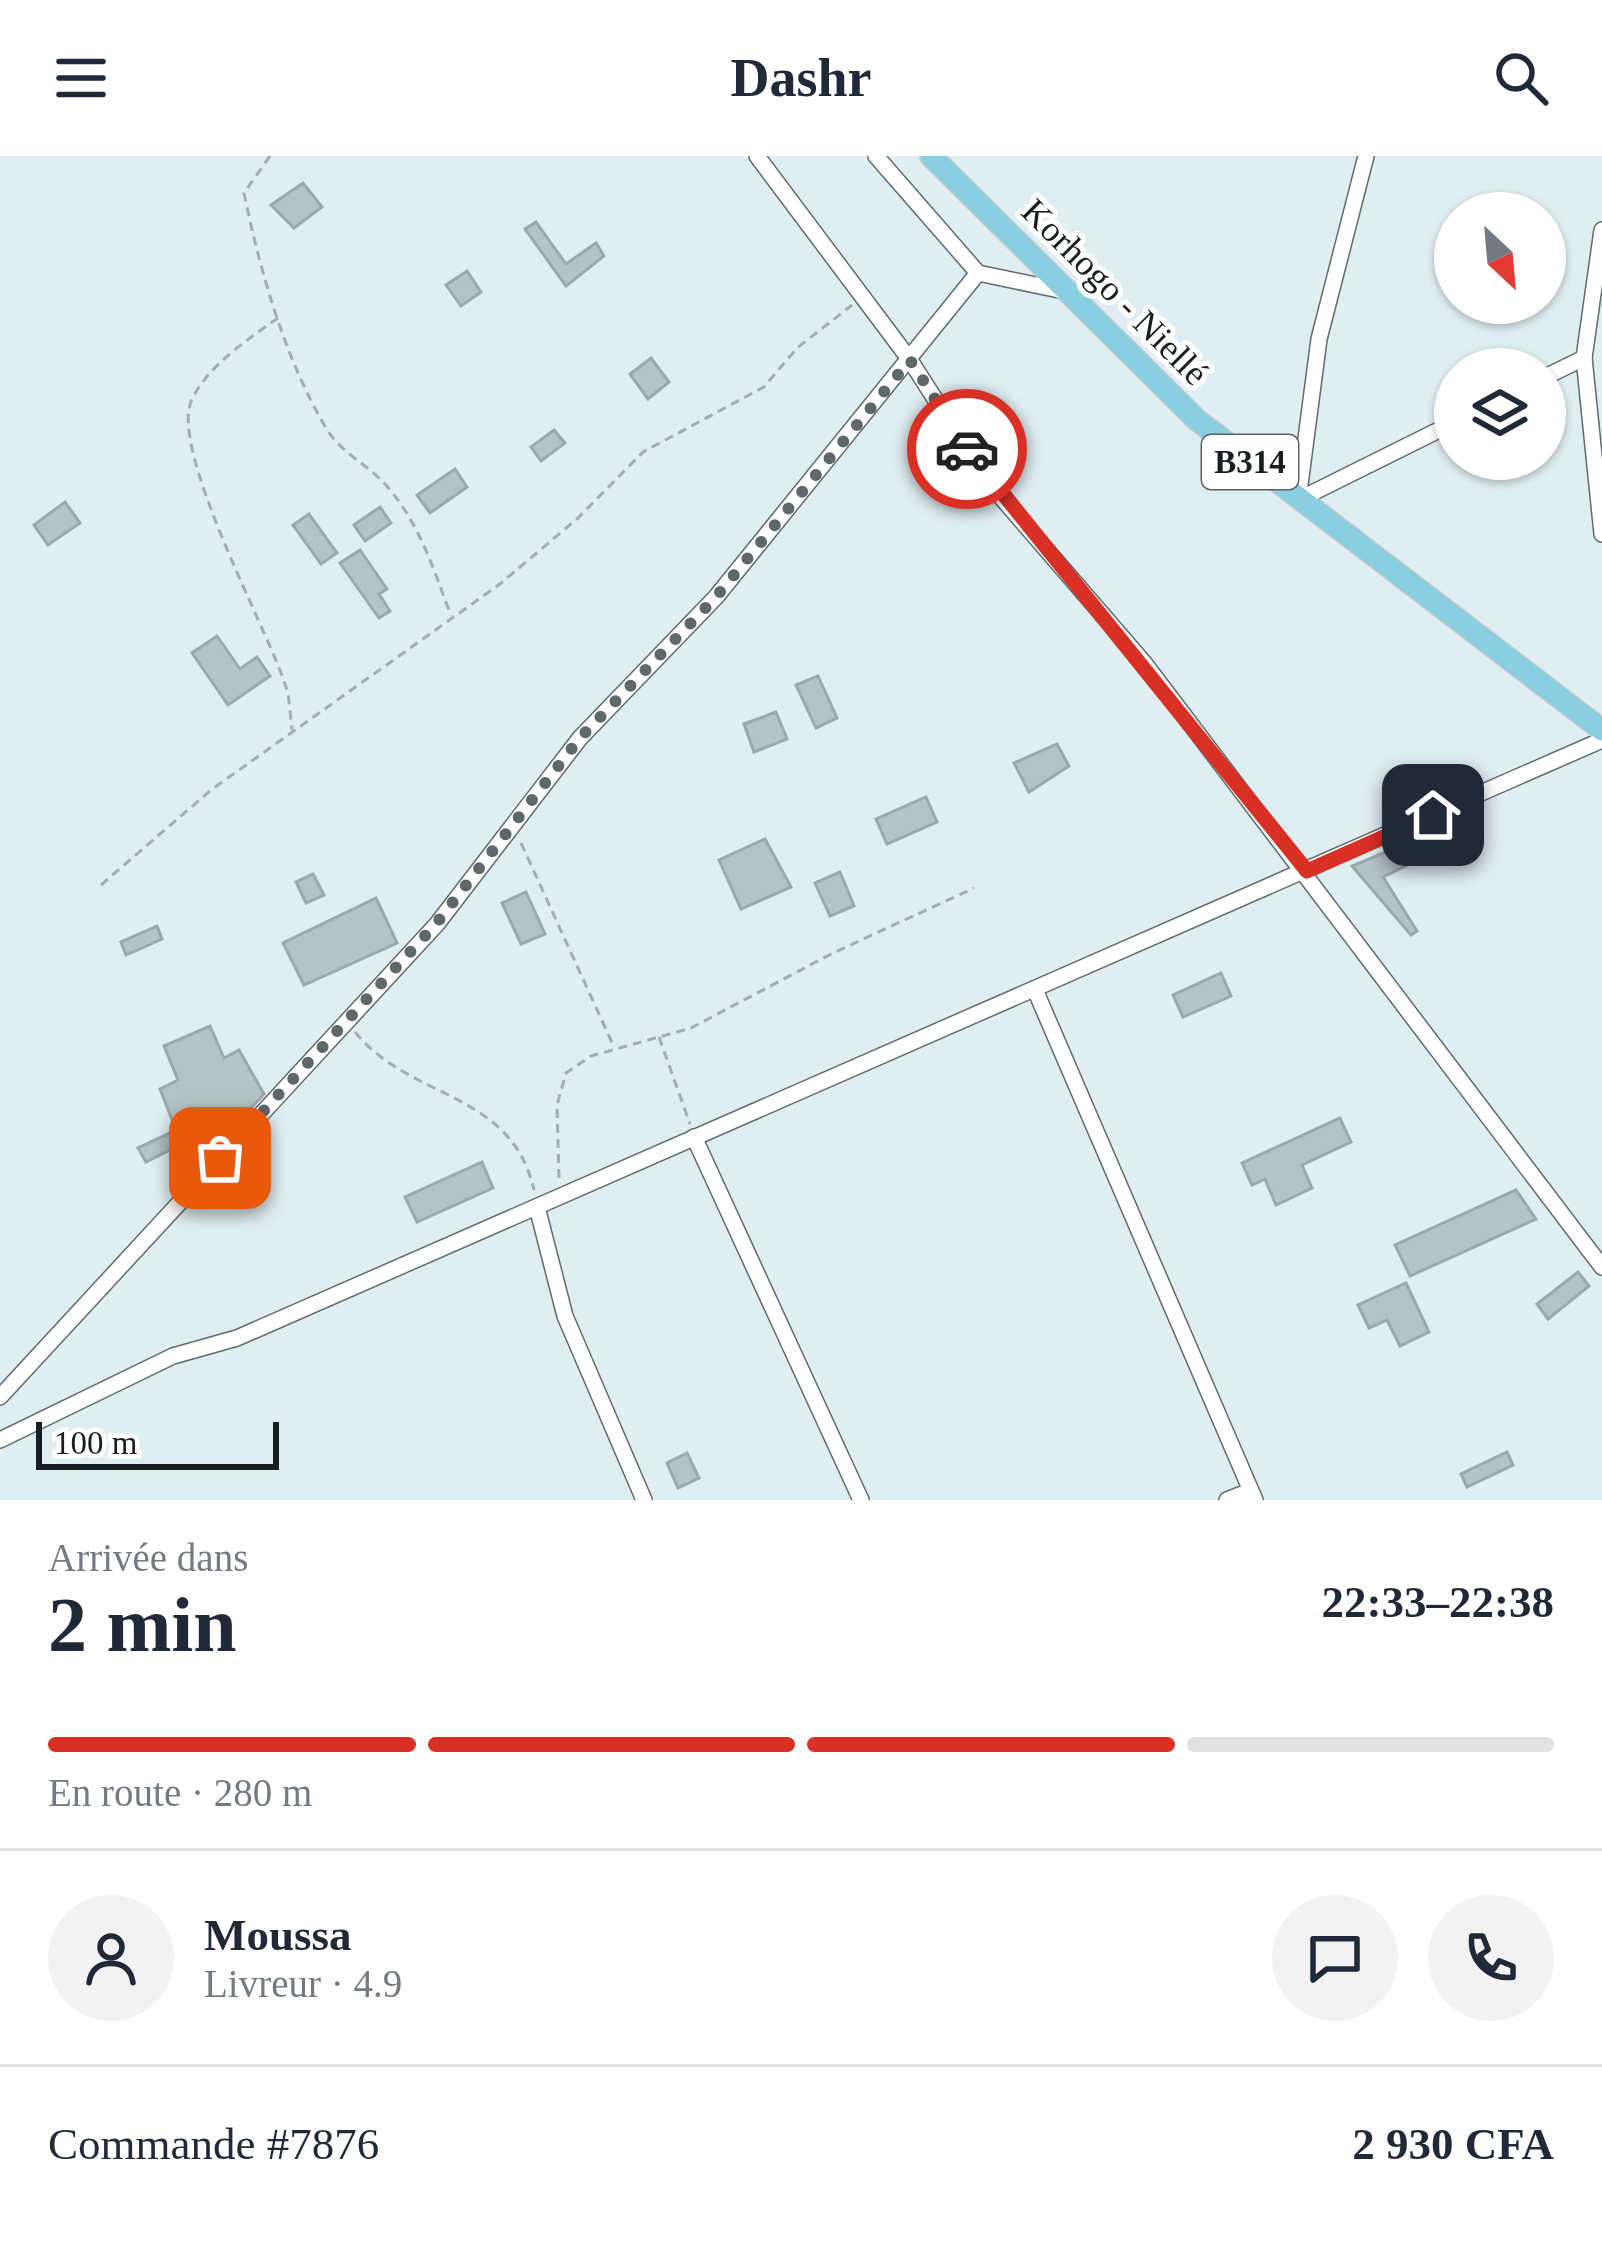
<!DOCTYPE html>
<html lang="fr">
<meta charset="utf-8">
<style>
body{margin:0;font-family:"Times New Roman",serif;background:#f2f2f3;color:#1f2937;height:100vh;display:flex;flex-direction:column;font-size:45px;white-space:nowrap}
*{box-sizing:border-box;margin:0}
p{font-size:39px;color:#747a83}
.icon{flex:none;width:66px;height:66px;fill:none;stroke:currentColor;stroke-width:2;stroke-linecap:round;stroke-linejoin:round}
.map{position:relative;height:1344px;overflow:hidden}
.side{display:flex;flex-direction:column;background:#fff;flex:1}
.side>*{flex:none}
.needle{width:78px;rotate:154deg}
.controls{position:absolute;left:1434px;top:36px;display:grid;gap:24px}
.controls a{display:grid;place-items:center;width:132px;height:132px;border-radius:50%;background:#fff;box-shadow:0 3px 9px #0004;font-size:60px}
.scale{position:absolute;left:36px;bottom:30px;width:243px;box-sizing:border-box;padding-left:12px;border:6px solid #191f21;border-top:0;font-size:33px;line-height:42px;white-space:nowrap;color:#191f21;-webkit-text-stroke:9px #fff;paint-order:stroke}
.pin{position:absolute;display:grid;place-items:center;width:102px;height:102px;color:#fff;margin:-51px;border-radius:24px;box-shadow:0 6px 18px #0006}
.courier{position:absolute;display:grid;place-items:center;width:120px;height:120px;margin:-60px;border:9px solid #d93025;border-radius:50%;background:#fff;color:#222;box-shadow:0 3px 15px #0007}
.summary em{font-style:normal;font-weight:700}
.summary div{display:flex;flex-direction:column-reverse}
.summary{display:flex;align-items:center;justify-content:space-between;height:204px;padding:0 48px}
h1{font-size:78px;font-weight:700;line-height:90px}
.bar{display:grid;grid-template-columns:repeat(4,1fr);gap:18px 12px;align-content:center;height:144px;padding:0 48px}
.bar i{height:15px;border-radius:9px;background:#e0e1e3}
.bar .current{background:#d93025}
.bar p{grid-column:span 4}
.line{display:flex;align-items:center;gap:30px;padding:0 48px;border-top:3px solid #e0e1e3}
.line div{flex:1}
.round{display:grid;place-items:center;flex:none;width:126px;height:126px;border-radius:63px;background:#f2f2f3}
header{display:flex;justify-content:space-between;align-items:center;height:156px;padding:0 48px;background:#fff;font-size:54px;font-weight:700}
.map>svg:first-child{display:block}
.building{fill:#b4c3c8;stroke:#9aa9ad;stroke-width:3}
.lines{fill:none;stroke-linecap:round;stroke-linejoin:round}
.minor-casing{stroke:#5e6c70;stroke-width:18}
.major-casing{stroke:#c8c9ca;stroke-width:24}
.path{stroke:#a2aeb2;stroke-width:3;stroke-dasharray:9 6;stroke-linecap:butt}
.minor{stroke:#fff;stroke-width:15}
.major{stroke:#87cfe1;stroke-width:21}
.done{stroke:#5e676a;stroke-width:12;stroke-dasharray:0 21.6}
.route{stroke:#d93025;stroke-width:15}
.labels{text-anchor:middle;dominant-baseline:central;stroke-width:10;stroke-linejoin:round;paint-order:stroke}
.shield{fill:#fff;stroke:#5e6264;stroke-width:3}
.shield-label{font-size:33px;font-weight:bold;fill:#191f21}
.street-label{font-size:36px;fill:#191f21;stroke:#fff}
</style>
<header><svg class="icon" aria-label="menu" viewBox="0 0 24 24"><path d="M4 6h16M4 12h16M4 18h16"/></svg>Dashr<svg class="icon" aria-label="search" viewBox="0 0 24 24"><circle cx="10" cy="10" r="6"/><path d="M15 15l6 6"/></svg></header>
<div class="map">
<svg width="1602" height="1344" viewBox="0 0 1602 1344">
<rect width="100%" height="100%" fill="#dfeef3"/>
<!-- building -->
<g class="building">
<path d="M303,27L322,51L294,72L271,49Z"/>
<path d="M536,66L566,108L596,87L604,100L566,130L525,73Z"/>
<path d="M467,115L481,136L461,150L446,129Z"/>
<path d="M651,202L669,226L648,243L630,218Z"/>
<path d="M554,274L565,287L541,305L531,291Z"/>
<path d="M455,313L467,331L430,357L417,339Z"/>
<path d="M65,346L80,367L48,389L34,369Z"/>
<path d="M380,351L391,367L365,385L354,369Z"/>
<path d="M309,358L337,397L321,408L293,369Z"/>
<path d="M360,394L387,433L379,438L390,455L379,462L340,407Z"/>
<path d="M217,480L240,513L257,501L270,520L228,549L192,497Z"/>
<path d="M818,520L837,562L816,572L796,529Z"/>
<path d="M776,556L787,583L754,596L744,568Z"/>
<path d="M1057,588L1069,610L1029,636L1014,607Z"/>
<path d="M926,641L937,666L887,688L876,663Z"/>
<path d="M765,683L791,731L741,753L719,704Z"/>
<path d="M1412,685L1420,703L1383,721L1417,775L1411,779L1352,710Z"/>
<path d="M840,716L854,750L830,760L815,727Z"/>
<path d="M313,718L324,739L306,747L296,726Z"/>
<path d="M526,736L545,778L521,788L502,747Z"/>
<path d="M376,742L397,787L304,829L283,787Z"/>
<path d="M157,770L162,783L126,799L121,786Z"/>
<path d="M1221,817L1231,840L1183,861L1173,839Z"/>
<path d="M210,870L224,902L239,894L264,938L249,954L146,1006L138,992L176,974L160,933L178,924L164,890Z"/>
<path d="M1340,962L1351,986L1302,1009L1312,1032L1276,1049L1265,1023L1252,1029L1242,1007Z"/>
<path d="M482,1006L493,1032L417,1066L405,1041Z"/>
<path d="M1516,1034L1536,1063L1410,1120L1395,1089Z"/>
<path d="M1578,1116L1589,1130L1548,1163L1537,1148Z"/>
<path d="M1406,1127L1429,1176L1400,1190L1387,1164L1369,1172L1358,1149Z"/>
<path d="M1507,1296L1513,1309L1467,1331L1461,1318Z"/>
<path d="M687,1297L699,1322L678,1332L667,1307Z"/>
</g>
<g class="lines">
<defs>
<g id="minor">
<path d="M757,0L910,204L988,326L1145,508L1602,1111"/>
<path d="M876,0L978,117L1064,135"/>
<path d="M1602,74L1584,202L1602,378"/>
<path d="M1545,221L1584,202"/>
<path d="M1298,344L1319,183L1366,0"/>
<path d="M1298,344L1455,266"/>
<path d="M1036,836L1255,1344"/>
<path d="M694,981L861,1344"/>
<path d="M537,1051L565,1160L644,1344"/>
<path d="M0,1241L437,768L580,582L716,441L978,117"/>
<path d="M0,1284L173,1200L237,1182L1602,584"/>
<path d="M1227,1344L1250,1335"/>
</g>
<path id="major" d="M931,0L1197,264L1602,574"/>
</defs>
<!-- minor casing -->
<use href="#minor" class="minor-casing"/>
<!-- major casing -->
<use href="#major" class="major-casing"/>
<!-- path -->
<g class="path">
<path d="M270,0L244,37C260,115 285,203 326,272C341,297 367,308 386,329C420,368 433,412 451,460"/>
<path d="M278,162C247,184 210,208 192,243C168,292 267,472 285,528C290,542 290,559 292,574"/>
<path d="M521,687L614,891"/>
<path d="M101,729L211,634L500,428L578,362L643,296L764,231L797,192L852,149"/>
<path d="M355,876C411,945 511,934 534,1034"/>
<path d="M659,881L690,968"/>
<path d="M559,1022L557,949L566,917L591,900L691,872L833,797L974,732"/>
</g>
<!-- minor -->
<use href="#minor" class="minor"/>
<!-- major -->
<use href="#major" class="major"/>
</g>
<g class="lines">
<!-- done -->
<path class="done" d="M220,1002L436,768L580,582L716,441L910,204L967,293"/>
<!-- route -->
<path class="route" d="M967,293L1307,715L1433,659"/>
</g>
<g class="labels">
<!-- shield labels -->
<rect class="shield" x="1202" y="279" width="96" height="54" rx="9"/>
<g class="shield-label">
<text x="1250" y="306">B314</text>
</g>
<!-- street labels -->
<g class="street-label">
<text transform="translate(1115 136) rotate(45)">Korhogo - Niellé</text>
</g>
</g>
</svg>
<div class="controls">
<a><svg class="needle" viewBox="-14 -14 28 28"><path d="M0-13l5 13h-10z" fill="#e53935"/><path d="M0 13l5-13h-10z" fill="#747a83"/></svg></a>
<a><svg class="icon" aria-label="layers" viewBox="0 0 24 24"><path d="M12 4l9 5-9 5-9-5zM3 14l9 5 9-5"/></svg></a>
</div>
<div class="scale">100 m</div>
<div class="pin" style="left:220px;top:1002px;background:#ea580c"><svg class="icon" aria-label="bag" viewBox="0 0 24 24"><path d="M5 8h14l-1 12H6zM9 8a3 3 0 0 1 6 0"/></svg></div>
<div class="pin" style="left:1433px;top:659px;background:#1f2937"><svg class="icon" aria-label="home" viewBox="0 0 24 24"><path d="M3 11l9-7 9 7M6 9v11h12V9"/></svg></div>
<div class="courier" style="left:967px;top:293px"><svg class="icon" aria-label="car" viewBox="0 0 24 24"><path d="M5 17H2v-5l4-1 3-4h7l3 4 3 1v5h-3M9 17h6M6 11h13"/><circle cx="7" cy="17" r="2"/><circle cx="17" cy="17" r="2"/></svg></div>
</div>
<section class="side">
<div class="summary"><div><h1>2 min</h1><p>Arrivée dans</p></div><em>22:33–22:38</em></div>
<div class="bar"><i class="current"></i><i class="current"></i><i class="current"></i><i></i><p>En route · 280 m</p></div>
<div class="line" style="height:216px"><a class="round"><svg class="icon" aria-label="person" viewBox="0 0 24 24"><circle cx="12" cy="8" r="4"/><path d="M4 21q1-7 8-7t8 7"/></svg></a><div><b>Moussa</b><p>Livreur · 4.9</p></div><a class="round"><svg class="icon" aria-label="chat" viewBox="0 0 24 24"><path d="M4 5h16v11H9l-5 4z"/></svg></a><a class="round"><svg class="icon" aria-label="phone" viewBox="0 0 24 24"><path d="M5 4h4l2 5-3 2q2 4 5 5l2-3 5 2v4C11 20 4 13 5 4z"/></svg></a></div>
<div class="line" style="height:156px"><div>Commande #7876</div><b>2 930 CFA</b></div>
</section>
